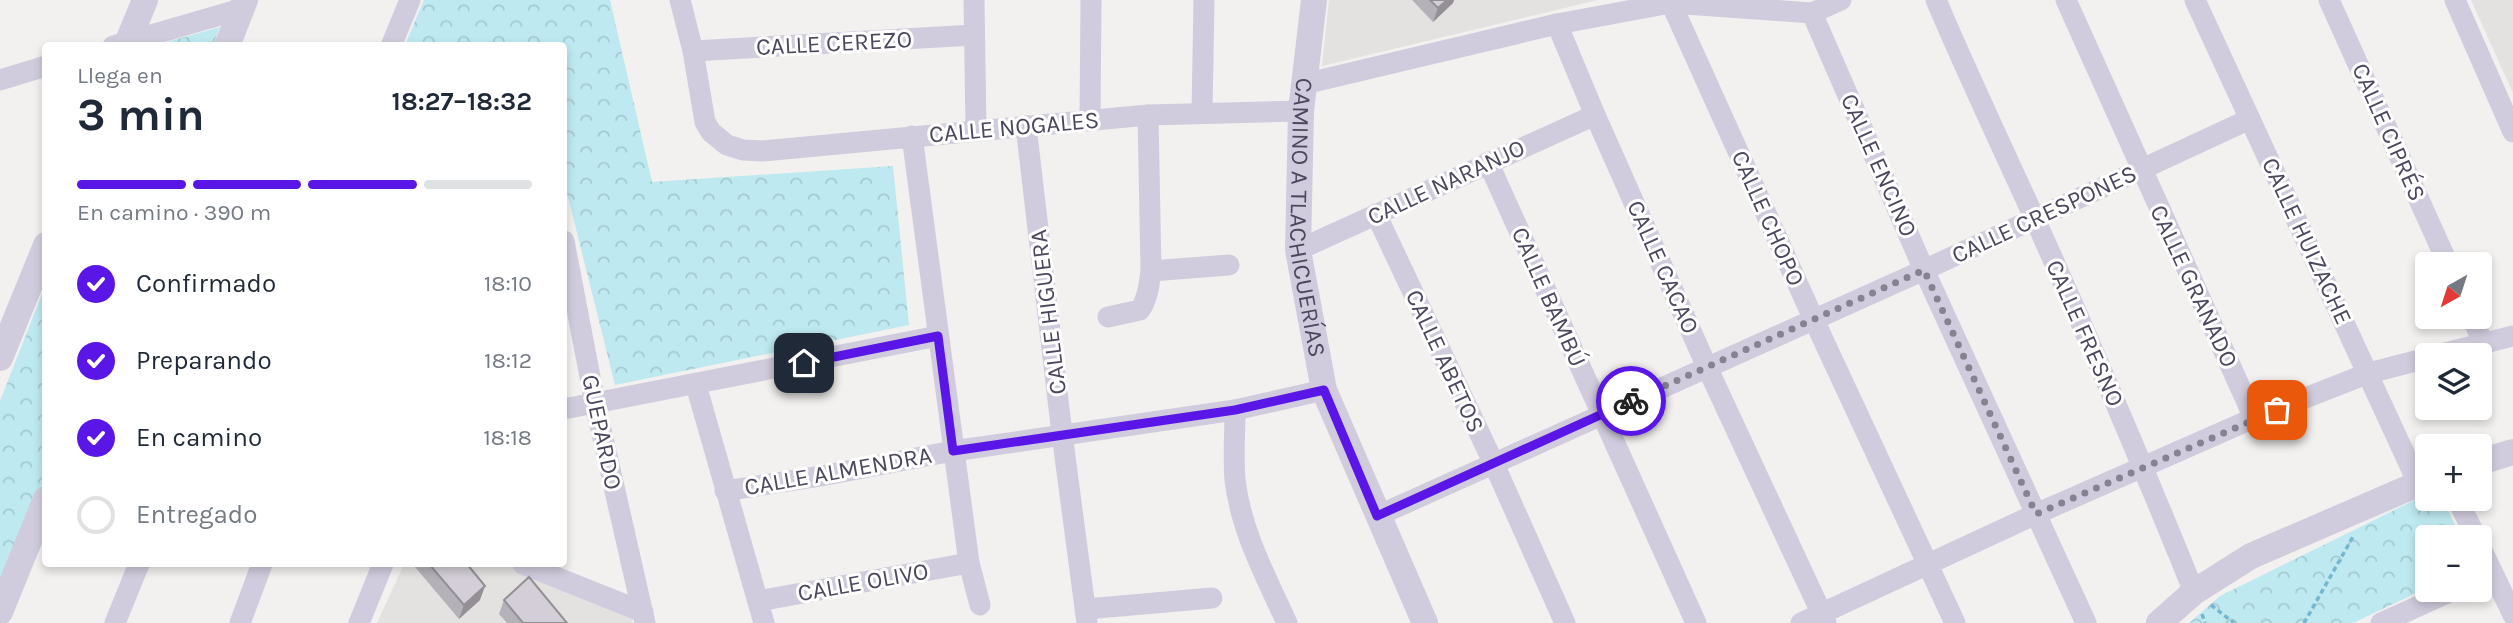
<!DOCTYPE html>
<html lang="es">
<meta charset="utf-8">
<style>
body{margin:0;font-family:Karla,sans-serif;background:#f2f2f3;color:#1f2937;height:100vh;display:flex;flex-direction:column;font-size:26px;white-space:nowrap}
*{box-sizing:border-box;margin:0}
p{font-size:23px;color:#747a83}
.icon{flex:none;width:38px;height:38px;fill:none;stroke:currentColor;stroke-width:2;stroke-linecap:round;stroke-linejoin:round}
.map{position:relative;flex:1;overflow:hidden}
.side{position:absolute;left:42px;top:42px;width:525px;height:525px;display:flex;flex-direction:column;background:#fff;border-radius:7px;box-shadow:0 4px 10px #0003}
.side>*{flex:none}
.needle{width:46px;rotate:219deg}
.controls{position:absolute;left:2415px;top:252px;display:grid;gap:14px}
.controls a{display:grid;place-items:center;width:77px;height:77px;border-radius:7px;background:#fff;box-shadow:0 4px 10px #0003;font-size:35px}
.pin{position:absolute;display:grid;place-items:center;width:60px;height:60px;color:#fff;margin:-30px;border-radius:14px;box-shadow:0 4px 10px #0006}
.courier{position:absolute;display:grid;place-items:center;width:70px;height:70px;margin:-35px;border:5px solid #5916e6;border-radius:50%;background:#fff;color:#222;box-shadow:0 2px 9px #0007}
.headline em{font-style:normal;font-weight:700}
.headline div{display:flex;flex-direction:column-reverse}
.headline{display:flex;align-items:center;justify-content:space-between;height:119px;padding:0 35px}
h1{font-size:46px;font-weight:700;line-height:52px}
.bar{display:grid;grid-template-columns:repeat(4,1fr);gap:10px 7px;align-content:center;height:84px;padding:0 35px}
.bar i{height:9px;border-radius:5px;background:#e0e1e3}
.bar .active{background:#5916e6}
.bar p{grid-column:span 4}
ol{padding:0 35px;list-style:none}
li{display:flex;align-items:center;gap:21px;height:77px}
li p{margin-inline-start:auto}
li .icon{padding:7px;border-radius:50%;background:#5916e6;color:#fff;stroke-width:4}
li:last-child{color:#747a83}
li i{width:38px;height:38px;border:4px solid #e0e1e3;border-radius:50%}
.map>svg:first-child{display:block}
.education{fill:#e3e2e1}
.park{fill:url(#park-crowns)}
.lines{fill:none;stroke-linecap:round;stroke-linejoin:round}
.path{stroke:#75b7cf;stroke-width:3.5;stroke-dasharray:5 3.5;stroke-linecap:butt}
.minor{stroke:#d0ccdd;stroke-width:21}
.tertiary{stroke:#d0ccdd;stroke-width:26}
.wall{fill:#b5b1b9}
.shaded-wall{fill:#949096}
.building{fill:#d3ced7;stroke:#949096;stroke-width:2}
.done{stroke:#868291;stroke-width:7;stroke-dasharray:0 12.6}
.route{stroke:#5916e6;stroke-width:9}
.labels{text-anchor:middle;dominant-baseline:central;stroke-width:6;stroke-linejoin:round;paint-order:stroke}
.street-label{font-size:24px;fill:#4c475e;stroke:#fff}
</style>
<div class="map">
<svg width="2513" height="623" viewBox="0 0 2513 623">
<defs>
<pattern id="park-crowns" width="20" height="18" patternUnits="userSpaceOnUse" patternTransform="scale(1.75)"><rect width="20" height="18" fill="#bee9f0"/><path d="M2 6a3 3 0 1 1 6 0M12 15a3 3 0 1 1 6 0" fill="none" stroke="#a5c9d0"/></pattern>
</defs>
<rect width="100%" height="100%" fill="#f2f1ef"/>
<!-- education -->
<g class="education">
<path d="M1329,0H1598L1322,66Z"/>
<path d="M2471,0H2513V93Z"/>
<path d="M404,564H504L631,615L633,623H377Z"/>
</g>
<!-- park -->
<g class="park">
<path d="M424,0H610L652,182L893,166L909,325L615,385L564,181V46L405,45Z"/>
<path d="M220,27L213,45H156Z"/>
<path d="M45,286V476L0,593V401Z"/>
<path d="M2427,494V499H2442L2461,537H2427V588L2353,623H2189L2220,596Z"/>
</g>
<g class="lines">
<!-- path -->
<g class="path">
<path d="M2211,605L2234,623"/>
<path d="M2202,614L2205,623"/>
<path d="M2304,623L2354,535"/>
</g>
<!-- minor -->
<g class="minor">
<path d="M680,0L693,51L705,122L711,132L727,145L743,150L763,151L1148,115L1301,111"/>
<path d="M974,0L976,129"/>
<path d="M1936,0C1967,73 2001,145 2034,217C2090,341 2143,466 2194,592"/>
<path d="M2066,0L2254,418"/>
<path d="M2195,0L2418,483"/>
<path d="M2329,0L2448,264"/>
<path d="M2455,0L2513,132"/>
<path d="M1671,3L1814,320L1955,623"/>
<path d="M1812,13L1924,270L2086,623"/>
<path d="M1557,24L1595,115L1707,367L1826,623"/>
<path d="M113,46L241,9"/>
<path d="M391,46L410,0"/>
<path d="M693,51L974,35"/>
<path d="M0,80L46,66"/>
<path d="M1304,84L1557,24L1671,3L1812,13L1841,0"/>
<path d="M1202,113L1204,0"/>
<path d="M1090,121L1091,0"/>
<path d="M1026,126L1062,434L1087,623"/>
<path d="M912,136L969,563L980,605"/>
<path d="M1488,162L1696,623"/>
<path d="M1376,214L1494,464L1565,623"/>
<path d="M564,241L595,403L645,623"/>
<path d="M1298,250L1595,115"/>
<path d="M1151,271L1229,265"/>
<path d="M1108,317L1140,310C1148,298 1149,285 1151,271L1148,115"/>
<path d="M2472,317L2483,343"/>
<path d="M2437,355L2513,336"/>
<path d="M696,385L764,623"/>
<path d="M564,409L938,336"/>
<path d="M1235,410C1235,433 1233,457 1235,480C1241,531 1266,577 1287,623"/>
<path d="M725,491L821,476L953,451L1235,410L1324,390"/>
<path d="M2457,499L2476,537"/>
<path d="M1377,516L1924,270L2250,119"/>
<path d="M2480,546L2513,615"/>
<path d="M523,564L643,612"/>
<path d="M758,601L969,563"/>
<path d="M1086,609L1212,598"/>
<path d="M115,623L139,564"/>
<path d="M240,623L262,564"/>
<path d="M359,623L383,564"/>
<path d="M1801,623L2036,514L2254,418L2369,373L2427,358"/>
<path d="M2381,623L2454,590"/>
</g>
<!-- tertiary -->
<g class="tertiary">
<path id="s1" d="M1314,0L1301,111L1298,250L1324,390L1425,623"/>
<path d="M126,46L145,0"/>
<path d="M227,46L245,0"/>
<path d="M0,358L46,245"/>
<path d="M2480,462L2513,452"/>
<path d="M0,612L46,499"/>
<path d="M2159,623L2194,592L2251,556L2427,480"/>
</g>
</g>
<!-- wall -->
<g class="wall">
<path d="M1412,0H1454L1453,3L1433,22Z"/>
<path d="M416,564H467L480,600L459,619L415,567Z"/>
<path d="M504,600L567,623H507L499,614Z"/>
</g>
<!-- shaded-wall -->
<g class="shaded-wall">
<path d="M1447,0H1454L1453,3L1433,22L1438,8Z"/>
<path d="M485,586L480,600L459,619L464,605Z"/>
</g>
<!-- building -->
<g class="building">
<path d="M1430,0H1447L1438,8Z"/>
<path d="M429,564H467L485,586L464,605Z"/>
<path d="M529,577L567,623H523L504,600Z"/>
</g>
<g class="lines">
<!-- done -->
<path class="done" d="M1631,401L1924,270L2036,514L2277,410"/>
<!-- route -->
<path class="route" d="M804,363L938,336L953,451L1235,410L1324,390L1377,516L1631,401"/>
</g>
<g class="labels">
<!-- street labels -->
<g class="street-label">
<text transform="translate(834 43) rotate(-3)">CALLE CEREZO</text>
<text transform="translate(1014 127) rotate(-5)">CALLE NOGALES</text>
<text transform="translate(2389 132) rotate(66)">CALLE CIPRÉS</text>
<text transform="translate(1879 165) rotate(66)">CALLE ENCINO</text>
<text transform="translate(1446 182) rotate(-25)">CALLE NARANJO</text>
<text transform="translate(2044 214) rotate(-25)">CALLE CRESPONES</text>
<text stroke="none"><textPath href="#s1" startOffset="219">CAMINO A TLACHICUERÍAS</textPath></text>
<text transform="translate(1768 218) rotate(66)">CALLE CHOPO</text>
<text transform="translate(2307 241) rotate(65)">CALLE HUIZACHE</text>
<text transform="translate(1663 267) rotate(66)">CALLE CACAO</text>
<text transform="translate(2194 286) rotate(65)">CALLE GRANADO</text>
<text transform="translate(1549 297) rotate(66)">CALLE BAMBÚ</text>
<text transform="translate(1048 312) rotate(-97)">CALLE HIGUERA</text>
<text transform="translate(2085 333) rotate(66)">CALLE FRESNO</text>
<text transform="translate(1445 361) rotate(65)">CALLE ABETOS</text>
<text transform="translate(602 432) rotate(78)">GUEPARDO</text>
<text transform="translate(838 471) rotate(-10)">CALLE ALMENDRA</text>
<text transform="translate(863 582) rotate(-10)">CALLE OLIVO</text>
</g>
</g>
</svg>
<div class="controls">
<a><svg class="needle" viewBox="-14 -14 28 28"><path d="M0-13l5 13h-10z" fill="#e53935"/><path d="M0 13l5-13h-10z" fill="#747a83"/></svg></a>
<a><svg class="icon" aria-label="layers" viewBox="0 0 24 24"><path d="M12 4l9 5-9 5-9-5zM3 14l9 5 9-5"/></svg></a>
<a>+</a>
<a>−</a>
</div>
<div class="pin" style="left:2277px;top:410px;background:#ea580c"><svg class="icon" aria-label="bag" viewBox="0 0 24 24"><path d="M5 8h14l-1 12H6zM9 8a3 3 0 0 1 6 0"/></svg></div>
<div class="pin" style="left:804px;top:363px;background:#1f2937"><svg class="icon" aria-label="home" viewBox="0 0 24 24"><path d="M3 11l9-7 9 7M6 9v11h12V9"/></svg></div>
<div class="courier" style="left:1631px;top:401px"><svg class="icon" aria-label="bike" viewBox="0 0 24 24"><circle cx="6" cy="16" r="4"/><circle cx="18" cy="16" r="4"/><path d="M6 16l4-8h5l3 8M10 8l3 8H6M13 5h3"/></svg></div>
<section class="side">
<div class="headline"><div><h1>3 min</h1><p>Llega en</p></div><em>18:27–18:32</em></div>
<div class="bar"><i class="active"></i><i class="active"></i><i class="active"></i><i></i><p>En camino · 390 m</p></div>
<ol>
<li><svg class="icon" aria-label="check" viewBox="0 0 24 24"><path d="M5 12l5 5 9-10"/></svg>Confirmado<p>18:10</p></li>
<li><svg class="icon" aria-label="check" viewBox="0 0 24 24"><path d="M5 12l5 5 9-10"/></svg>Preparando<p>18:12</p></li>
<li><svg class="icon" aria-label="check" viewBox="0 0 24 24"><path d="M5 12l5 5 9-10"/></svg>En camino<p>18:18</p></li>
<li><i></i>Entregado</li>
</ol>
</section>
</div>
